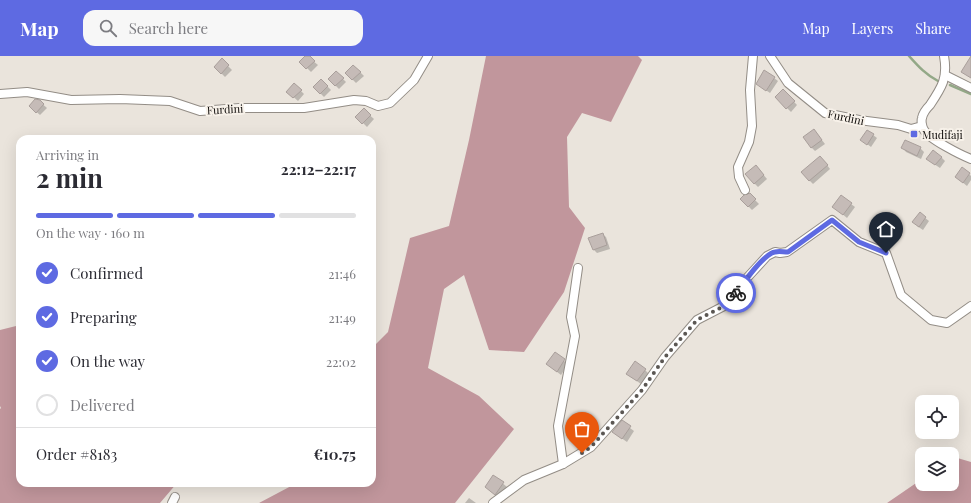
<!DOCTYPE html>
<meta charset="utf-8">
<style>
body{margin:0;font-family:"Playfair Display",serif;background:#f7f7f7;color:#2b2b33;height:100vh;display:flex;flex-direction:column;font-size:15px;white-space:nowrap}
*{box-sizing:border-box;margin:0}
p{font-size:13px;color:#7c7c81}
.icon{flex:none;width:22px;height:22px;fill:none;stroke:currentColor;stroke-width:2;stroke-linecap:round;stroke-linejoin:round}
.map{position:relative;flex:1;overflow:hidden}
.panel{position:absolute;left:16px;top:79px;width:360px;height:352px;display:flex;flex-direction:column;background:#fff;border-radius:12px;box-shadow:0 4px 16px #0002}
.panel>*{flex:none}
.buttons{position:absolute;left:915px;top:339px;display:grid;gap:8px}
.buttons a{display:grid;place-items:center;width:44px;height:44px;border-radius:8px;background:#fff;box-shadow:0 4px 16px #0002;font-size:20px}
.pin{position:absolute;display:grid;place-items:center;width:34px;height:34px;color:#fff;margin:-41px -17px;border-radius:50% 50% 50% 0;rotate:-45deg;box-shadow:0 0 4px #0007}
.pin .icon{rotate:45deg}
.courier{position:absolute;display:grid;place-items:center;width:40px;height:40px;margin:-20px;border:3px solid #5e6ae2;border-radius:50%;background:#fff;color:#222;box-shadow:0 1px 5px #0007}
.summary em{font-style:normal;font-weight:700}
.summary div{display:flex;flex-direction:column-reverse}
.summary{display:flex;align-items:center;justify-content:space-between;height:68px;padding:0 20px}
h1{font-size:26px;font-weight:700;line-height:30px}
.bar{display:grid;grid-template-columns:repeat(4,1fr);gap:6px 4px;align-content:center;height:48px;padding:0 20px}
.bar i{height:5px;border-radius:3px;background:#e1e1e2}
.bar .current{background:#5e6ae2}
.bar p{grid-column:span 4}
.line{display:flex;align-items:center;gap:10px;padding:0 20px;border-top:1px solid #e1e1e2}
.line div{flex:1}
ol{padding:0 20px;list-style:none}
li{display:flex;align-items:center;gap:12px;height:44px}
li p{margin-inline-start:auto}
li .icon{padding:4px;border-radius:50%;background:#5e6ae2;color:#fff;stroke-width:4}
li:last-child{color:#7c7c81}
li i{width:22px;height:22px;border:2px solid #e1e1e2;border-radius:50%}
header{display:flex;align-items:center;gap:24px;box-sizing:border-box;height:56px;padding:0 20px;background:#5e6ae2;color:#fff}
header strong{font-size:19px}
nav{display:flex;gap:22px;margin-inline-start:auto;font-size:14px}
.search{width:280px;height:36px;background:#f7f7f7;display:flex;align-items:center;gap:10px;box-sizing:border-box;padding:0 14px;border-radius:12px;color:#7c7c81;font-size:15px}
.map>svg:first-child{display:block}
.forest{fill:#c1969c}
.shadow{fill:#0003}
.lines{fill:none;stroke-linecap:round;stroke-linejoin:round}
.stream{stroke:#93a887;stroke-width:2.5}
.building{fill:#c5bbb7;stroke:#a99f9b}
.street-casing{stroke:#938d86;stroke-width:10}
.street{stroke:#fff;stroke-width:8}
.done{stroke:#5b5753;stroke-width:4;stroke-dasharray:0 7.2}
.route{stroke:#5e6ae2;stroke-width:5}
.poi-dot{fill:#5e6ae2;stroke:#f7f1e9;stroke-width:1.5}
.labels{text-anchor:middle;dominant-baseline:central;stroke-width:4;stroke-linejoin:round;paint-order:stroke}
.street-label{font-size:11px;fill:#0e0b09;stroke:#f7f1e9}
.poi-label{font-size:11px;fill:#0e0b09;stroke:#f7f1e9;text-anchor:start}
</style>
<header>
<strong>Map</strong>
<div class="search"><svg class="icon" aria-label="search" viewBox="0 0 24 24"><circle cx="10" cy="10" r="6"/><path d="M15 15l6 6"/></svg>Search here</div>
<nav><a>Map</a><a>Layers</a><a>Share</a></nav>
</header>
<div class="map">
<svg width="971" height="447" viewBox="0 0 971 447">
<rect width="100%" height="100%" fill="#eae4dc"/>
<!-- forest -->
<g class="forest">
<path d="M486,0H638L642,4L611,66L582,57L567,81L569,151L585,172L564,236L524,296L489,294L464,219L444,233L428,312L479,340L514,373L455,447H259L293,429V427H372V292L388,276L410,182L449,170L469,84Z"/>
<path d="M20,269V427H177L160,447H0V353L1,352L0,350V274Z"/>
<path d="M954,401L971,406V447H887L922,423V428H952V402Z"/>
</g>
<!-- shadow -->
<g class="shadow">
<path d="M307,0L318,9L311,16L301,6Z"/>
<path d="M222,4L232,14L225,21L215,11Z"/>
<path d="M354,10L364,20L356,27L346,17Z"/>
<path d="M336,16L346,26L339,33L329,23Z"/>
<path d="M774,22L778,25L770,37L757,28Z"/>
<path d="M321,24L331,34L324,41L314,31Z"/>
<path d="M294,28L304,38L298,45L288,36Z"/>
<path d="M783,34L797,49L791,56L776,41Z"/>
<path d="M39,45L47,52L40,59L30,50Z"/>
<path d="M364,54L374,63L367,71L357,61Z"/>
<path d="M814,74L825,88L815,95L811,91Z"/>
<path d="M873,79L877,82L871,91L862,84Z"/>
<path d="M903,92H920L924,96L921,103L906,96Z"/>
<path d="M941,101L945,105L940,112L931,106Z"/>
<path d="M824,105L830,113L813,128L809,124Z"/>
<path d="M756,110L767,123L758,131L754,127Z"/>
<path d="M969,118L971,120V124L967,130L956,121Z"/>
<path d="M749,138L759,148L752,154L741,143Z"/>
<path d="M851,148L855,151L847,162L834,151Z"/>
<path d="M920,158L929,165L923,174L917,170Z"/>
<path d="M602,178L606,181L610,193L597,197L594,194Z"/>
<path d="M555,298L568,308L561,319L547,308Z"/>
<path d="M645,314L649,318L641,328L631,321Z"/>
<path d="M622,366L634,375L627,386L617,379Z"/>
<path d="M494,420L507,431L499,441L490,435Z"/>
<path d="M469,442L476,447H465Z"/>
</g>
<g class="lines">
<!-- stream -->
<g class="stream">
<path d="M909,0C918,10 926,19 938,25"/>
<path d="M950,29L971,38"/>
</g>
</g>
<!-- building -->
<g class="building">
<path d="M305,0H310L315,5L306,13L299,6Z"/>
<path d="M971,0V22L961,16Z"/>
<path d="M222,2L229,9L221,18L214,11Z"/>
<path d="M353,9L361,16L352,24L345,17Z"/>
<path d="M764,14L775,21L766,35L756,28Z"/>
<path d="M336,15L344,22L335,30L328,23Z"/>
<path d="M321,23L328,30L320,38L313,31Z"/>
<path d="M294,27L302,34L293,42L286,36Z"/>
<path d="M783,33L795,45L786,53L775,41Z"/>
<path d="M35,43L40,44L44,48L36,57L29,50Z"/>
<path d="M364,52L371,59L362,68L355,61Z"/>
<path d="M814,73L822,84L811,92L803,81Z"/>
<path d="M867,74L874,78L867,89L860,84Z"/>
<path d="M905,84L921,91L917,100L901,92Z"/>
<path d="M933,94L942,101L935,109L926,103Z"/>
<path d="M820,100L828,109L809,125L801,116Z"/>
<path d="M756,109L764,119L754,128L745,118Z"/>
<path d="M962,111L970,117L963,127L955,121Z"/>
<path d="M750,137L756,143L748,151L740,143L744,139Z"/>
<path d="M841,139L852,147L843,159L832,151Z"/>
<path d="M920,156L926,161L919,171L912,166Z"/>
<path d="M603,177L607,189L593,194L588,182Z"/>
<path d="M555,296L565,303L557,316L546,308Z"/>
<path d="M635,305L646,313L637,325L626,318Z"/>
<path d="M622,364L631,370L622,383L612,376Z"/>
<path d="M493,419L504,426L495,439L485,431Z"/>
</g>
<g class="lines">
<defs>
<g id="street">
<path d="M770,0L788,27L825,57L859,64L898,69L911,73L922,70"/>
<path d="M944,0C948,22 942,31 930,49C927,52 923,57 922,62C921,65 922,71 924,74C929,83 961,99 971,103"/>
<path d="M945,19L971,32"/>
<path d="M0,38L27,36L71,44L120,43L170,45L200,55L240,52H304L354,44L366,45L378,50L390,47L414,24L428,0"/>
<path d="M745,134L739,121L738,111L749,86L752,70L750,34L753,0"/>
<path d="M563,408L558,370L575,280L571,261L578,212"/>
<path d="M172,447L175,441"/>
<path d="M493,447L524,424L563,408L591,391L642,334L665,301L697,264L726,249L746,223L767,200L775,196L780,197L787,196L832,164L859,186L886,197L901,239L931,264L947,267L971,250"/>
</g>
</defs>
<!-- street casing -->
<use href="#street" class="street-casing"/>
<!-- street -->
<use href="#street" class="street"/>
</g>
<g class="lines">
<!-- done -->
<path class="done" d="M582,397L591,391L642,334L665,301L697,264L726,249L736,237"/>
<!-- route -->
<path class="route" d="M736,237C742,228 765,197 775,196C779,195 783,196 788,196L832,164L859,186L886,197"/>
</g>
<!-- markers -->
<rect class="poi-dot" x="910" y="74" width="8" height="8" rx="2"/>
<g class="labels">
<!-- street labels -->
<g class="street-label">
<text transform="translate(225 53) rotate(-3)">Furdini</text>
<text transform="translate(846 61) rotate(12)">Furdini</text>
</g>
<!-- poi labels -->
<g class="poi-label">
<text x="922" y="78">Mudifaji</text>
</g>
</g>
</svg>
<div class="buttons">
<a><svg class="icon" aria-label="locate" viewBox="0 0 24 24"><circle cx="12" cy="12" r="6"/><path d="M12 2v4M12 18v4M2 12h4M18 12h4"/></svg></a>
<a><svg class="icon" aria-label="layers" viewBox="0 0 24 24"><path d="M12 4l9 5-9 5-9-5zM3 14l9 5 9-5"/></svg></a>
</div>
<div class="pin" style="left:582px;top:397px;background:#ea580c"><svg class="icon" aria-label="bag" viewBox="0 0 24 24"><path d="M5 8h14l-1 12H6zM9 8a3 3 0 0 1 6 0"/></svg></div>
<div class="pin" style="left:886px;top:197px;background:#1f2937"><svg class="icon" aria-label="home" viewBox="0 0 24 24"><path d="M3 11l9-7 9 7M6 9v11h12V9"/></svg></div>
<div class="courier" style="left:736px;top:237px"><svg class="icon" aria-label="bike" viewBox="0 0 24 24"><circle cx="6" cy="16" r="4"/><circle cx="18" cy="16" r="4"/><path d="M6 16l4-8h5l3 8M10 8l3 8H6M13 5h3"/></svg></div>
<section class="panel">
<div class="summary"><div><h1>2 min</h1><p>Arriving in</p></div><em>22:12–22:17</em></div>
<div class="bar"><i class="current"></i><i class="current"></i><i class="current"></i><i></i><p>On the way · 160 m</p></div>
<ol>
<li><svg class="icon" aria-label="check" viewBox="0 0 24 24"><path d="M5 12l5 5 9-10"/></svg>Confirmed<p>21:46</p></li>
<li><svg class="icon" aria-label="check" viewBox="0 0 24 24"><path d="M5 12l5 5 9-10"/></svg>Preparing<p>21:49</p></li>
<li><svg class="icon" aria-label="check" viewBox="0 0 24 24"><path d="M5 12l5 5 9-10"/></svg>On the way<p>22:02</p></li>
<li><i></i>Delivered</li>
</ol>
<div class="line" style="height:52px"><div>Order #8183</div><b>€10.75</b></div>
</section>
</div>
